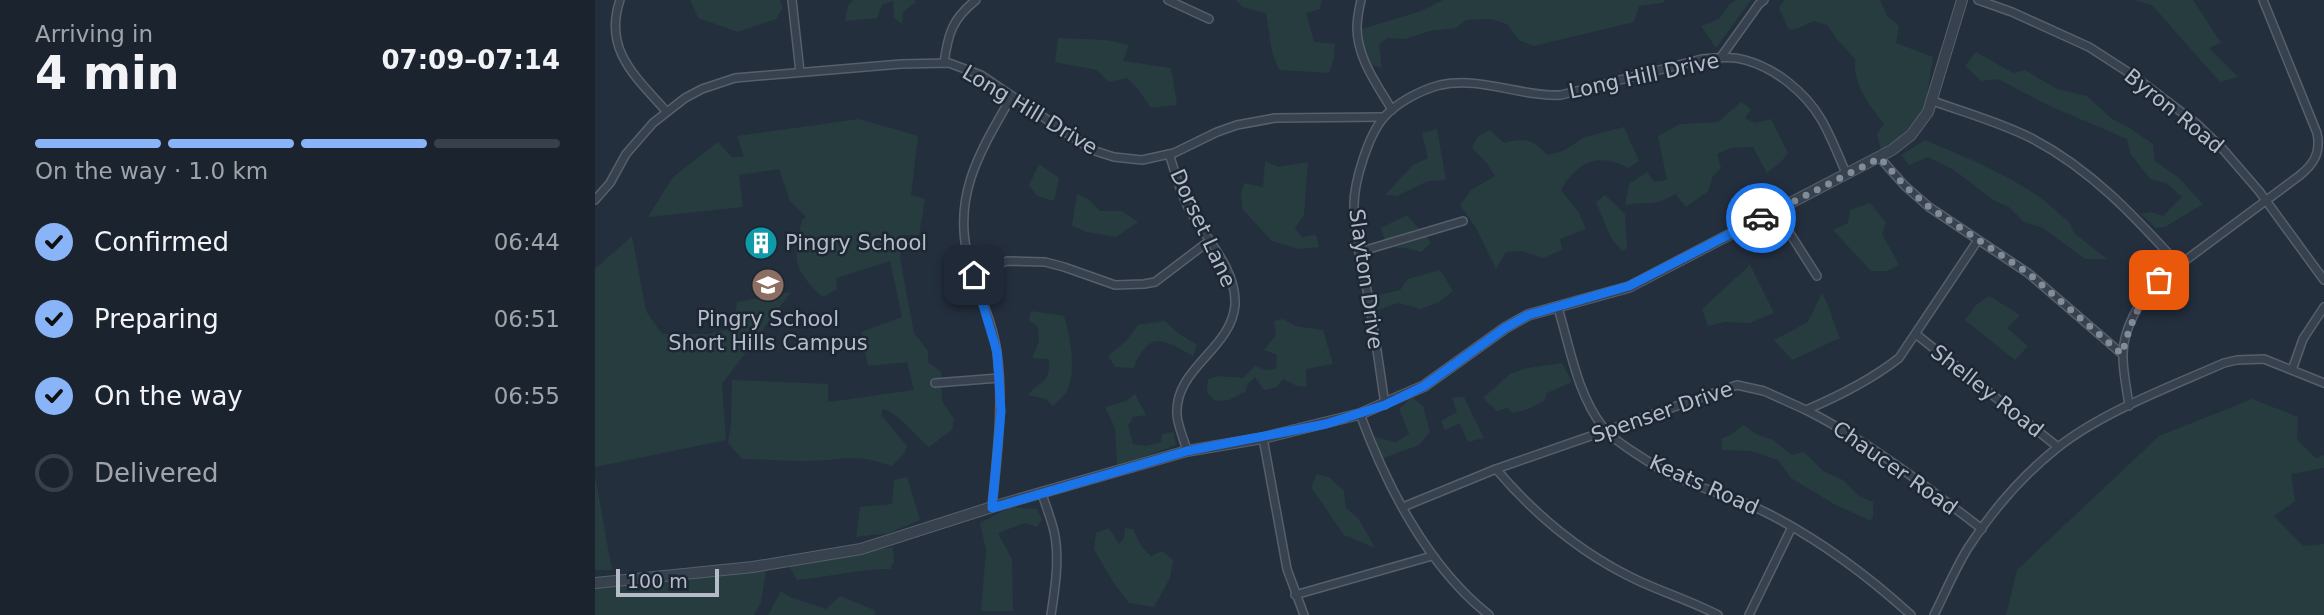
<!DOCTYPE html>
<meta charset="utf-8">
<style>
body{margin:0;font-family:"DejaVu Sans",sans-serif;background:#242b36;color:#f1f3f6;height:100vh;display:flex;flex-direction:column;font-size:26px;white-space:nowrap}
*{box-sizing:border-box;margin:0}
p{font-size:23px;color:#a0a4aa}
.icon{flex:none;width:38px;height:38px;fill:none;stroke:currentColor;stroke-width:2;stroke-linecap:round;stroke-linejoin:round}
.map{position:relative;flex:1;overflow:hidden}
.drawer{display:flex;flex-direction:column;background:#1b232e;width:595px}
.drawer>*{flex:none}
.scale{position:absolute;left:21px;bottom:18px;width:103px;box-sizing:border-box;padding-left:7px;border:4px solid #b4bcc9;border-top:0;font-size:19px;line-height:24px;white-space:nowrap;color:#b4bcc9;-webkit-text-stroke:5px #1d2633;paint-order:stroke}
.pin{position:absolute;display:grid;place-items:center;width:60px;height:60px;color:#fff;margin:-30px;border-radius:14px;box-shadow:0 4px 10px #0006}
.courier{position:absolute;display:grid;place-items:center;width:70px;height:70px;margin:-35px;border:5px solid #1a73e8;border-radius:50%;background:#fff;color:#222;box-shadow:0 2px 9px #0007}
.head em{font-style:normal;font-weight:700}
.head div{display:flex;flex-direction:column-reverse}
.head{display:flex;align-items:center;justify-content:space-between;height:119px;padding:0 35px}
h1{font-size:46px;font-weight:700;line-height:52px}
.bar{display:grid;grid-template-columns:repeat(4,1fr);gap:10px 7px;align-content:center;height:84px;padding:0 35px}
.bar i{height:9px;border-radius:5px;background:#39404a}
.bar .selected{background:#8ab4f8}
.bar p{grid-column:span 4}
ol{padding:0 35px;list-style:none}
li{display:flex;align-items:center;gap:21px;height:77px}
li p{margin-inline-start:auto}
li .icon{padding:7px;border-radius:50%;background:#8ab4f8;color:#111;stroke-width:4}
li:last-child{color:#a0a4aa}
li i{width:38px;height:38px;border:4px solid #39404a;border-radius:50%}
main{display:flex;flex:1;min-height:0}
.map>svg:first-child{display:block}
.green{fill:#263c3f}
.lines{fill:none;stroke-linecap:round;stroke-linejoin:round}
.minor-casing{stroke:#565f6c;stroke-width:10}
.tertiary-casing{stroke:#565f6c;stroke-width:12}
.minor{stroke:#38414e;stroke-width:7}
.tertiary{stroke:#38414e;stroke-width:10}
.done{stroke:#828b98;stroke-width:7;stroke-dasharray:0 12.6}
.route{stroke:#1a73e8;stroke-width:9}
.labels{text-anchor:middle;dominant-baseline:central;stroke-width:5;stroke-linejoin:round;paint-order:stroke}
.street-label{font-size:21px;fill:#b4bcc9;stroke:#1d2633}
.poi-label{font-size:21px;fill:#b4bcc9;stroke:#1d2633;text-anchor:start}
</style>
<main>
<section class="drawer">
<div class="head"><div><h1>4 min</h1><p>Arriving in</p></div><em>07:09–07:14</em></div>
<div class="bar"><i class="selected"></i><i class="selected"></i><i class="selected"></i><i></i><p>On the way · 1.0 km</p></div>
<ol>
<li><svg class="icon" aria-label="check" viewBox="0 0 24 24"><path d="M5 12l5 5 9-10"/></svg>Confirmed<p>06:44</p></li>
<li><svg class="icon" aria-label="check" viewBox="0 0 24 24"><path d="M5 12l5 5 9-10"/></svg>Preparing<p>06:51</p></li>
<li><svg class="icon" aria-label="check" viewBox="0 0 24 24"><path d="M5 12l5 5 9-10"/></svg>On the way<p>06:55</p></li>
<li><i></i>Delivered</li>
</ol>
</section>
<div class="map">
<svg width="1729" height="615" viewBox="0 0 1729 615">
<rect width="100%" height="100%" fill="#242f3e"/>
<!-- green -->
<g class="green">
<path d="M95,0H185L188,8L181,19L143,32L103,18Z"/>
<path d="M258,0H320L321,2L308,12L307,24L299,18L298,1L287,5L282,18L250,21L253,6Z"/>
<path d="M641,0H727L725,9L711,13L719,42L740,44L739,58L734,73L684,70L677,52L671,13L647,7Z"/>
<path d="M848,0H1071L1067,3L1044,6L1039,22L939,46L924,40L912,24L896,19L871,20L861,28L834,31L810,39L793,38L784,44L787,68L775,64L764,30L826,11Z"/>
<path d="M1141,0H1156L1121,48L1106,26L1124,19L1134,5Z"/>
<path d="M1189,0H1285L1292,16L1304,26L1301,43L1338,57L1330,109L1306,136L1286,150L1282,134L1289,124C1274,105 1258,84 1260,59L1241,38L1232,25L1219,21L1199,30L1193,28L1184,8Z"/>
<path d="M1539,0H1598L1626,43L1614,48L1643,77L1625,82L1557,5Z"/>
<path d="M463,38L511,40L534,45L528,61L576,68L582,105L556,108L543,89L532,78L514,82L502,70L460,62Z"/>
<path d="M1381,52L1418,73L1430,70L1462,89L1492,96L1517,119L1535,128L1558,144L1560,161L1584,178L1608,204L1570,227L1561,228L1546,214L1556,212L1568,216L1587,197L1571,183L1555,179L1535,153L1532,139L1457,107L1403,79L1386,81L1370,66Z"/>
<path d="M1146,102L1156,109L1150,118L1160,123L1176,119L1193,153L1186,162L1172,173L1158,147L1136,148L1122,154L1126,168L1118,176L1113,191L1091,207L1080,194C1060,207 1051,201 1030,205L1034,184L1052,172L1059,182L1072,180L1063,136L1085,124L1123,122Z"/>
<path d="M264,119L323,136L316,195L330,199L324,235H309L305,258L319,333L333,351V362L346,372L347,401L359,419L357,430L334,447C318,434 307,416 288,409L286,415L312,446L309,454L297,466C260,453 249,460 212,461C190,461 168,459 147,459L133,443L136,425L137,380L233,384V402L319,390L312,362L273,366L266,332L307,317L295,261L241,278L242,289L228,297C197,269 198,259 207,220L211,217L195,201L184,169L144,175L148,207L53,217L78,177L123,142L137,157H149L142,136Z"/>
<path d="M1029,127L1044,161L1033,168C1003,152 982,162 966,190L984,213L991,229L965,239L967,250L948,258L927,251L911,252L901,269L881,228L865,205L876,190L900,176L891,162L877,148L882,137L895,130L909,143C930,137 937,139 952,155L968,151L990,137Z"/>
<path d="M842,129L851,180L833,181L802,196L790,195L818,165L833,158L827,133Z"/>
<path d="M1330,140L1386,164L1417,180L1445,197L1475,223L1479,233L1512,259H1490L1448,228L1429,222L1414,207L1398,200L1359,170L1333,157L1314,165L1306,155Z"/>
<path d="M670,161L683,167L713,162L709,215L700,228L707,237L721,235L724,247L704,249L677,241L648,210L646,195L649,183L668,187Z"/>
<path d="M444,164L464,178L459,201L442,196L434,185Z"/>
<path d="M482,194L493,199L505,211H527L543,222L521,237L492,232L477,226Z"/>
<path d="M1010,195L1030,214L1032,248L1027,251L1016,238L1001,202Z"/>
<path d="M1275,203L1291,223L1287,234L1304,265L1292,271H1276L1238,230L1253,223L1255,210Z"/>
<path d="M812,215L836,242L826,252L810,248L792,247L786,228Z"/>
<path d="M37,236L51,311L67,334H114L138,328L142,302L196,292L127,384L131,440L0,467V269Z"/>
<path d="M1155,265L1179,313L1154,323L1130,322L1113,326L1107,309Z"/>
<path d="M845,270L858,291L844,302L826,309L803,303L780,311V296L805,290L813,279Z"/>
<path d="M1227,293C1235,306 1238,323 1245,338L1197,360L1179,340L1213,322Z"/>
<path d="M1394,296L1425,315L1412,328L1433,346L1420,360L1370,320L1381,305Z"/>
<path d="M436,311L469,316C475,336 483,376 470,394C467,398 462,402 458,406L451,399L433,395C446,378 455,386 454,359L437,358L444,342L443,327L434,320Z"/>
<path d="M688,319L700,326L728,330L738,364L711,369V387L702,386L688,379L682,387L669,390L660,377L653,384L650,392L634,400L620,401L612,392L613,379L625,376L648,378L660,366L671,370L681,369L682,355L669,350L681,335L679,321Z"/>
<path d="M570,321L583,333L602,345L598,356C569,340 554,329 539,368L520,367L513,356L532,340L543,325Z"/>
<path d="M967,363L977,382L952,393L949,401L933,409L918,413L912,408L902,411L888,398L915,374L932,368Z"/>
<path d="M540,394L551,415L538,417L533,426L538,444L551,446L566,442L567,434L579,432L581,445L522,467L520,428L510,407L531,401Z"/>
<path d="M817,397L828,406L835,432L824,445L786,459L776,436L801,442L814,434L804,409Z"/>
<path d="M869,397L889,438L873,442L865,423L850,430L846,421L862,412L857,398Z"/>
<path d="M1657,399L1703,417L1702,440L1721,458L1729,455V468L1696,474L1700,501L1679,516L1708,546L1729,544V615H1411L1422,570L1564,436Z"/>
<path d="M1148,425L1161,434L1178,440L1197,455L1209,452L1228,471L1248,480L1264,496L1278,502V516L1276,521L1239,504L1196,478L1183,460L1156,451L1127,450L1126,439L1137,434Z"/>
<path d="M722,474L735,478L749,491L751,508L763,518L780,548L749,535L716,487Z"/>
<path d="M0,476L17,570H0Z"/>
<path d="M312,477L325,520L294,533L261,537L265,507L297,504L299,480Z"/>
<path d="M416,507L442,509L447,520L442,527L430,523L403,533L417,559L418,611H386L391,550L385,523Z"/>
<path d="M514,528L524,544L529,538L530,528L538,529L546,546L556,556L567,551L578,560L575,578L559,607L534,603L520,585L499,549L501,533Z"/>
<path d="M298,547L299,562L295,569C264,569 234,577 202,580L194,566Z"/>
<path d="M171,571L166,602L159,615H0V588Z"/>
<path d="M186,591L195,597L231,609L245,596L279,610L280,615H173Z"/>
</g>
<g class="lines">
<defs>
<g id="minor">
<path d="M25,0C8,50 41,77 71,111"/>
<path d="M197,0L205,72"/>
<path d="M573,0L614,19"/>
<path d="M766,0C764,9 762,19 762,28C762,58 783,86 797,110"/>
<path d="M1383,0L1417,12L1494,47L1539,76L1602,124L1626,147L1664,191L1729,280"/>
<path d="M1126,57L1164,4L1169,0"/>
<path d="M349,63C353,34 357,19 381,0"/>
<path d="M1338,101C1371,113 1407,123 1438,139C1497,170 1540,217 1584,265"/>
<path d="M574,154C580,171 584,189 592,205C607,235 642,267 640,305C636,350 579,368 582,415C583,427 589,439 592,451"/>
<path d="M1285,158L1310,186L1334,207L1433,273L1527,354"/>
<path d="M0,200L15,183L31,154L58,123L90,98L107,89L140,78L306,64L354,63L386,75L497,150L519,157L547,160L579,153L622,132L642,125L680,118L789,117"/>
<path d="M1180,210L1222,276"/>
<path d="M764,252L868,221"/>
<path d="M379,275L412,261L450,262L469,267L520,285L549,284L560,282L614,241"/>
<path d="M963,308C975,347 982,394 1008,427C1015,437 1027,444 1037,451C1052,461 1067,471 1083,478C1113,491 1143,498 1172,513C1225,540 1272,575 1316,615"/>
<path d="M1322,335L1463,447"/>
<path d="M1697,370L1708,339L1729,307"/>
<path d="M340,383L404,378"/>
<path d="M790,405C785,370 780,335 774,300C768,269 759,237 759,205C759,181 774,133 790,116C803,102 826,90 845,85C885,76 926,97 966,95L1107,59C1122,58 1136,56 1150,60C1180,68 1210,92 1226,119C1236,136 1243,155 1251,173"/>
<path d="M1534,406C1532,390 1528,373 1528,357C1527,329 1545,300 1564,280L1704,176C1719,164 1726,153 1722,133L1668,0"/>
<path d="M1211,410C1274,442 1331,486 1387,529"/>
<path d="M765,414C791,485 833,567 894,615"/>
<path d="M668,438L692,569L709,615"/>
<path d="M901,469C941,516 988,555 1044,581C1070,593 1098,602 1123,615"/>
<path d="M447,494C451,506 456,519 459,531C465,558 460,589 456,615"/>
<path d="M397,507C402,456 409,404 402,353C398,321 382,292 374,261C356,196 386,150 417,96"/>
<path d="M808,507L901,469L1142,385L1169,391L1211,410C1244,396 1276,380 1304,358L1383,240"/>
<path d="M700,595L837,556"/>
<path d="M1154,615L1197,527"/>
<path d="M1339,615C1350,593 1360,569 1373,548C1397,511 1428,475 1462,448C1507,412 1577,386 1629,363L1642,360L1669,359L1729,383"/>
</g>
<path id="tertiary" d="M0,583L158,567L266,549L397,507L592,451L668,438L765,414L829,386L910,328L933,315L1034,287L1297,150L1316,135L1333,112L1367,0"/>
</defs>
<!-- minor casing -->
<use href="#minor" class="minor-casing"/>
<!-- tertiary casing -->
<use href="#tertiary" class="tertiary-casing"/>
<!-- minor -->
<use href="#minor" class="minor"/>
<!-- tertiary -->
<use href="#tertiary" class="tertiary"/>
</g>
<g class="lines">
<!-- done -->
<path class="done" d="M1166,218L1285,158L1310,186L1334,207L1433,273L1527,354C1535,325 1543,302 1564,280"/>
<!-- route -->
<path class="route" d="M379,275L402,352L406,411L397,508L592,451L731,424L790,405L829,386L910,328L933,315L1034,286L1166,218"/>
</g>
<!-- icons -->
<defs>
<symbol id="building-disc" viewBox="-11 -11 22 22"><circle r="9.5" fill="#0f9aa8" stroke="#1d2633"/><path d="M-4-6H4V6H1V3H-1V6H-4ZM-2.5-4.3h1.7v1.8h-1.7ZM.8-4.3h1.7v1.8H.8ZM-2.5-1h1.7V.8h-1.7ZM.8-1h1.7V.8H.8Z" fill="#fff"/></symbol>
<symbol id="school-disc" viewBox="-11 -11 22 22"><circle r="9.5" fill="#8d6e63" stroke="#1d2633"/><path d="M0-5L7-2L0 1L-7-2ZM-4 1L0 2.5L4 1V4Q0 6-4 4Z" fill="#fff"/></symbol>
</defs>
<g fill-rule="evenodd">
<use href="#building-disc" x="147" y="224" width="38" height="38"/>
<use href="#school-disc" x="154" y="266" width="38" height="38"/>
</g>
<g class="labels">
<!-- street labels -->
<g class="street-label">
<text transform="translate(1049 76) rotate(-12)">Long Hill Drive</text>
<text transform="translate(435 110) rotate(31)">Long Hill Drive</text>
<text transform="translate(1579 111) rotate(39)">Byron Road</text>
<text transform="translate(608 228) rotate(65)">Dorset Lane</text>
<text transform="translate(771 279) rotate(82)">Slayton Drive</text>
<text transform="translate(1392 391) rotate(38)">Shelley Road</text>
<text transform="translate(1067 412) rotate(-19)">Spenser Drive</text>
<text transform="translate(1300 468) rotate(35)">Chaucer Road</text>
<text transform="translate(1109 485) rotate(24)">Keats Road</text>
</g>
<!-- poi labels -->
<g class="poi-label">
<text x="190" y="243">Pingry School</text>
<text x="173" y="319" text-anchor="middle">Pingry School<tspan x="173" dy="24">Short Hills Campus</tspan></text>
</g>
</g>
</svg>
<div class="scale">100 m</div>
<div class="pin" style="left:1564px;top:280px;background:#ea580c"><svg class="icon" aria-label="bag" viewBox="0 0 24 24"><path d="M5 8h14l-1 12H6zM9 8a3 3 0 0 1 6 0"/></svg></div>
<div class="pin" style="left:379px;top:275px;background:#1f2937"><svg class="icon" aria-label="home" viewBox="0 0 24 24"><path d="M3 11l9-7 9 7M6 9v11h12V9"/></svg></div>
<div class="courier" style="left:1166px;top:218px"><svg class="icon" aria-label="car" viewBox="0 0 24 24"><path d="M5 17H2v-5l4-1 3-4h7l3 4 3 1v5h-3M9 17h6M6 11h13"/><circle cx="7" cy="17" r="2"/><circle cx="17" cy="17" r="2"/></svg></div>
</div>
</main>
